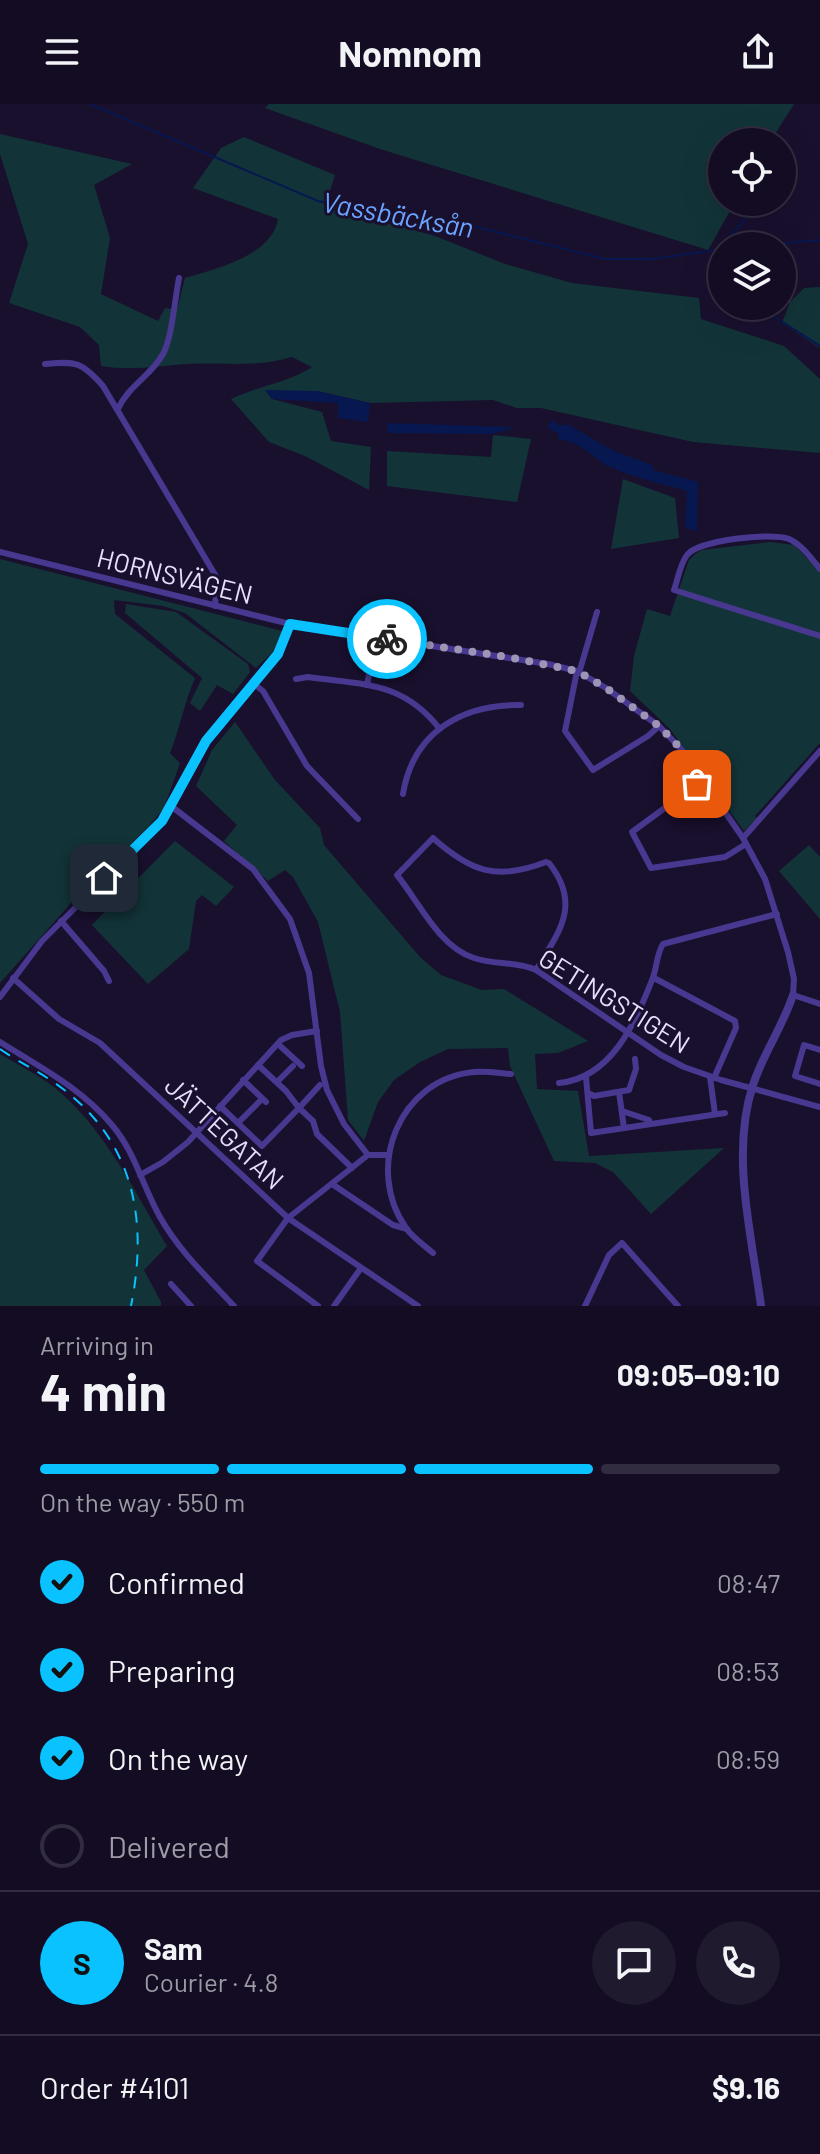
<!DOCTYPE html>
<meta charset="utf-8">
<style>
body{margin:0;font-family:Barlow,sans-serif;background:#201a2f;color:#f1f3f6;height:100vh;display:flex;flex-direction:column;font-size:30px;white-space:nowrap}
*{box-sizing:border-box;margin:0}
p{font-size:26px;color:#9d9ba5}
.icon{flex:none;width:44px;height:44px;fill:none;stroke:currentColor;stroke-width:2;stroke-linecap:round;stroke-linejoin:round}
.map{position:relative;height:1202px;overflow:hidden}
.sheet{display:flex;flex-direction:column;background:#130c22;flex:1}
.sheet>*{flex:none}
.controls{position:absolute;left:708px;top:24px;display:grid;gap:16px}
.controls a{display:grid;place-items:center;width:88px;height:88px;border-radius:50%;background:#130c22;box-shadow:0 8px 32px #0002,0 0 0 2px #322c40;font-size:40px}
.pin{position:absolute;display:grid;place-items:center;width:68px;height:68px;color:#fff;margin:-34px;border-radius:16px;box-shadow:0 4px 12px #0006}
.courier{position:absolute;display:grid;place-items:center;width:80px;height:80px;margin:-40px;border:6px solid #09c2ff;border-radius:50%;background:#fff;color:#222;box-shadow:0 2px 10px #0007}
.headline em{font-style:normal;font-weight:700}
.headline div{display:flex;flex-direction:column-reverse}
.headline{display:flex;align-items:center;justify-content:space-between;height:136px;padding:0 40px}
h1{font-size:52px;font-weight:700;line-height:60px}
.bar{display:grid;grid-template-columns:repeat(4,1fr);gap:12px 8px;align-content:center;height:96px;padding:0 40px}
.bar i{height:10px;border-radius:6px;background:#322c40}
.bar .on{background:#09c2ff}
.bar p{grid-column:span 4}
.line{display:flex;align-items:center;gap:20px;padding:0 40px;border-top:2px solid #322c40}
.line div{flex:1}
.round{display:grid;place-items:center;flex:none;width:84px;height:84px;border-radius:42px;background:#201a2f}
ol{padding:0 40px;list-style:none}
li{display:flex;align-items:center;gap:24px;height:88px}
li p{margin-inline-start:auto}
li .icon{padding:8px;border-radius:50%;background:#09c2ff;color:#111;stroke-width:4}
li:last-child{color:#9d9ba5}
li i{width:44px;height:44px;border:4px solid #322c40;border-radius:50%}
header{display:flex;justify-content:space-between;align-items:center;height:104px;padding:0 40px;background:#130c22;font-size:36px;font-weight:700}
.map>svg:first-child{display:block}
.green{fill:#123438}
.water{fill:#07174f}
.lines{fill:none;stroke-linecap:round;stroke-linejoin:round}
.stream{stroke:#07174f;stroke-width:2}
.minor{stroke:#483890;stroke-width:6}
.tertiary{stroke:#483890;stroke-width:8}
.rail{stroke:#09c2ff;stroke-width:2;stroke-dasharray:12 10;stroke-linecap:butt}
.done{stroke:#9e95b6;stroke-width:8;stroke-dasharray:0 14.4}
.route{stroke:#09c2ff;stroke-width:10}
.labels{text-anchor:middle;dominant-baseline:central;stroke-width:6;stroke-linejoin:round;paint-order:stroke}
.street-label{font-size:26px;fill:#e6ddff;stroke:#19102e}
.water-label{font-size:28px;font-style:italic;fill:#6ba4ff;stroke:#19102e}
</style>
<header><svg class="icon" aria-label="menu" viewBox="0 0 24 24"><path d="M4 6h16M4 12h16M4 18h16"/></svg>Nomnom<svg class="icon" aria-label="share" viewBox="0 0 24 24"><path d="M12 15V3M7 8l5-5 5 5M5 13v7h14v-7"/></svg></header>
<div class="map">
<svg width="820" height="1202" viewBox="0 0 820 1202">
<rect width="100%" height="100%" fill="#19102e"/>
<!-- green -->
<g class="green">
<path d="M269,0H794L770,38H722V98H735L708,146L380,45L265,4Z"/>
<path d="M0,30L132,60L94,81L110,134L101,190L158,217L165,204L177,206L185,174C215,165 272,152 278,115L193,84L221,44L244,33L335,71L327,97L388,119L435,132L505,160L572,179L699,194L701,215L784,242L820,275V349L693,338L541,304H517L493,296L370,299L317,287H266L272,295L322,308L331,337L371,343L369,386L305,352L269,338L231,295C257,282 288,279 312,263L292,253C255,264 225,258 187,260C157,262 131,267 101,262L99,241L80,223L9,199L28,140L0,50Z"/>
<path d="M820,183V244L782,219L790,198L804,184Z"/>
<path d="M493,331L531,335L517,398L387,382V347L491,353Z"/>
<path d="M623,375L675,394L679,434L611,445Z"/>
<path d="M771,438L794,441L820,468V639L755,712L757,714L744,727L670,625L630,587L634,552L647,505L670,512L689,456L695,450L702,446Z"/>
<path d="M0,455L282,527L279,542L256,564L185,509L163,502L114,496L115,510L195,574C184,599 180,624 170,649L180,659L164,704L150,721L71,799L0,879Z"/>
<path d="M126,500L176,508L248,560L250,568L233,590L217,581L200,607L190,599L202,574L125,509Z"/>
<path d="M235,618L275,676L320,724L324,741L420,853L441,871L482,886L504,885L588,937L558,949L535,950L537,985L578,987L589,1052L724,1044L651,1110L613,1068L595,1059L554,1057L510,962L508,944L448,945L420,958L394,976L378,998L364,1037L348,1016L340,908L318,818L293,773L285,766L268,777L224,737L237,721L196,682L212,646Z"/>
<path d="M175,737L234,783L216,802L202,791L196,797L189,845L148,880L92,821Z"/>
<path d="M809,741L820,753V815L779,767Z"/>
<path d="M0,950C20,962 45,974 62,990C108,1031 136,1090 167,1142L144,1166L161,1198V1202H0Z"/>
</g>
<!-- water -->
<g class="water">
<path d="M265,286L317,287L370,299L368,318L338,314V299L272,295Z"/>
<path d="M552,316L559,321H569L614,347L652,361L653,366L698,378L697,427L685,424L687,387C661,379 633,374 608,362C593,354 577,335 559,336L558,329L547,324Z"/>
<path d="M388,319L511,323V325L491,330L387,329Z"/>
</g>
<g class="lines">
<!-- stream -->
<g class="stream">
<path d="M90,0L318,97L377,110L440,114L605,155H652L722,145"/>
<path d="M782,72L790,62"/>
<path d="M722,142L760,98"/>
<path d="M755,142L820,136"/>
<path d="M719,146L720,178L722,179"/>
<path d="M757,202L820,242"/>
</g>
<!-- minor -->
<g class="minor">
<path d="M45,260C76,257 82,258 103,282L217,474L215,502"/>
<path d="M118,305C128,282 151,272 163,250C172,234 175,194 179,174"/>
<path d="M0,448L290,520L548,560L577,567L606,584L659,622L682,646L743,734L765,775L788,848L794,875L793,891L820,900"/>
<path d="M820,465C811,454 802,441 789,435C772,428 698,436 687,451C680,460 678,475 674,486L820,532"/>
<path d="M577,567L565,627L593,666L648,632L659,622"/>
<path d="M579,569L597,508"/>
<path d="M296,575L308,573C363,581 402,577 439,624"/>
<path d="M254,580L263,587L307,662L358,715"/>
<path d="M367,581L376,534"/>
<path d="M703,676L632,728L651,764L725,753L746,740"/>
<path d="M403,690C413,628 462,600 521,601"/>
<path d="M171,702L253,765L290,815L309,869L321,962L327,986L344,1020L368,1051"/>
<path d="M743,734L820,647"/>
<path d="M61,817L104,867L109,877"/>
<path d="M536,866C559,828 582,801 549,759L546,758C497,777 471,768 433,734L397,771C419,798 439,843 474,854C494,861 516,857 536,866L661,951L684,963L721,976L820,1003"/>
<path d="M13,874L59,915L100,939L288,1114L418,1202"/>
<path d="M654,874L735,917L736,924L714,974"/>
<path d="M0,893L42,837L162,717L206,637L278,550L290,520"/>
<path d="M0,938C40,963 81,984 112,1021C135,1048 143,1083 160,1113C179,1147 208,1174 234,1202"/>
<path d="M278,940L302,962"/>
<path d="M820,946L804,941L795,972L820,980"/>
<path d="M586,973L591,1029L725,1009"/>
<path d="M710,973L715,1010"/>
<path d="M243,976L266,998"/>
<path d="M277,978L293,962"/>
<path d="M559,979C611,974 635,920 652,876C657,865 656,851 663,840L777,810"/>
<path d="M320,981L299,1004L313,1017L317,1030L352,1064"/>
<path d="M619,988L624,1024"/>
<path d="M588,989L594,992L629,986L636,965L635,955"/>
<path d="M220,1002L262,1042L299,1004L286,987L258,961"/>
<path d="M622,1007L649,1016L650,1020"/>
<path d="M238,1019L262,995"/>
<path d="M140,1071L163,1058L188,1038L281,936L292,931L317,927"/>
<path d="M332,1080L393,1121L407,1125"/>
<path d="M433,1149C424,1141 413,1134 406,1124C364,1064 399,975 474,968C486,967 499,969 511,970"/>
<path d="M171,1180L191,1202"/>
<path d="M318,1202L257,1157L288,1114L368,1051H388"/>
<path d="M334,1202L361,1164"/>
<path d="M585,1202L609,1151L622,1139L678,1202"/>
</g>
<!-- tertiary -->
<path class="tertiary" d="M761,1202C752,1132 730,1050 753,981C763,950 783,922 793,891"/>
<!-- rail -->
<path class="rail" d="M0,945C20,959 44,970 63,985C135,1040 148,1118 131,1202"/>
</g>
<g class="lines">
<!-- done -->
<path class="done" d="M387,535L508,553L577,567L606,584L659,622L682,646L703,676L697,680"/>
<!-- route -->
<path class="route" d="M104,774L162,717L206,637L278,550L290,520L387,535"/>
</g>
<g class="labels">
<!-- street labels -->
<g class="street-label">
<text transform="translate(175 471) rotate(14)">HORNSVÄGEN</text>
<text transform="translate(615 896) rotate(32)">GETINGSTIGEN</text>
<text transform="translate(225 1028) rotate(43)">JÄTTEGATAN</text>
</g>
<!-- water labels -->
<g class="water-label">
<text transform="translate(398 110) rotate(10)">Vassbäcksån</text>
</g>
</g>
</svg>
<div class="controls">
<a><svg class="icon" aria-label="locate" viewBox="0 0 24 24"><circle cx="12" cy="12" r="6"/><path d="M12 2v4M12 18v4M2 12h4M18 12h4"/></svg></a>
<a><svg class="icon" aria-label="layers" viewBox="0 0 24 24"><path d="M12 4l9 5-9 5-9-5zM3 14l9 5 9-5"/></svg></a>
</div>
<div class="pin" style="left:697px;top:680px;background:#ea580c"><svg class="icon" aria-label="bag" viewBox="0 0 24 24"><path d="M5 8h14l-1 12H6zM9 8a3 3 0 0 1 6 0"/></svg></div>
<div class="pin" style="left:104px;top:774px;background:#1f2937"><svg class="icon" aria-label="home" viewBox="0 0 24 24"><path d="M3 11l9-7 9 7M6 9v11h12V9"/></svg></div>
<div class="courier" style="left:387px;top:535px"><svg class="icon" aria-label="bike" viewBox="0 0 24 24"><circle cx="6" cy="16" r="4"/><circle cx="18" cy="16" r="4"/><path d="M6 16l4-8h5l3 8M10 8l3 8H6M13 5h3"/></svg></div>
</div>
<section class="sheet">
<div class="headline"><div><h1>4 min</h1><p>Arriving in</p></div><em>09:05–09:10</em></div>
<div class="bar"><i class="on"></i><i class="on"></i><i class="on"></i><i></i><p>On the way · 550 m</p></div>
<ol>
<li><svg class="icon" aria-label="check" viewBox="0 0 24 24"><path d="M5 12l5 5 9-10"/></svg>Confirmed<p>08:47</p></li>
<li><svg class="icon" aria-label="check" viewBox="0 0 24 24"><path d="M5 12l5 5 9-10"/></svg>Preparing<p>08:53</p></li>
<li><svg class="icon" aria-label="check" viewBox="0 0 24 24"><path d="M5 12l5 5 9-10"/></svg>On the way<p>08:59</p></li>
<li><i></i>Delivered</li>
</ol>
<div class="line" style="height:144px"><b class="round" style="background:#09c2ff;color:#111">S</b><div><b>Sam</b><p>Courier · 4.8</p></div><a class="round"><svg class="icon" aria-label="chat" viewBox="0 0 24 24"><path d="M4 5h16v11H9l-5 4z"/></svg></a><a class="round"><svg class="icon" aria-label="phone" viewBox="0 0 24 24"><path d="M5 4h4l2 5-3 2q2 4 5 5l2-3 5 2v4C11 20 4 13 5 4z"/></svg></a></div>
<div class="line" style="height:104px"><div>Order #4101</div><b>$9.16</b></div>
</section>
